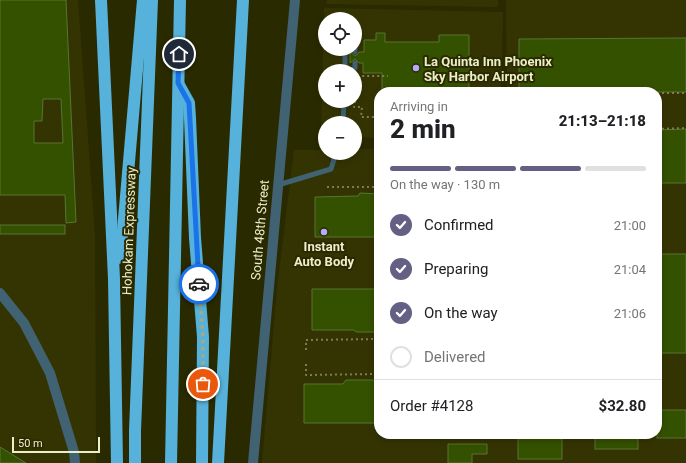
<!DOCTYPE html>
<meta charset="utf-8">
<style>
body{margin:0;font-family:Roboto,sans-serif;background:#f2f2f2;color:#202124;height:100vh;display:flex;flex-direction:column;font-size:15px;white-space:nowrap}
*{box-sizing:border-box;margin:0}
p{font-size:13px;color:#757577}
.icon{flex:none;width:22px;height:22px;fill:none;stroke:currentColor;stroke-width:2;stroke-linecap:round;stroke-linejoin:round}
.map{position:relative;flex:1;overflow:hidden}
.panel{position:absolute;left:374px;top:87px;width:288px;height:352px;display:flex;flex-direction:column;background:#fff;border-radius:16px;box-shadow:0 2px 6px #0003}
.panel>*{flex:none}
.fabs{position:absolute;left:318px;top:12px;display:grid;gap:8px}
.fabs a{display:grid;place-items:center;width:44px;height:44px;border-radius:50%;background:#fff;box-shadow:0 2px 6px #0003;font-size:20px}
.scale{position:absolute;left:12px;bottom:10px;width:88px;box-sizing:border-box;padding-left:4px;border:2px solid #eceec8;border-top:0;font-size:11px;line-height:14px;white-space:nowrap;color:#eceec8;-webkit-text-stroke:3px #2a2a00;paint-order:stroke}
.pin{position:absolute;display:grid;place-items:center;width:34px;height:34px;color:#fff;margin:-17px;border:2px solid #fff;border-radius:50%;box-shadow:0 1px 4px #0007}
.courier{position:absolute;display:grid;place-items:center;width:40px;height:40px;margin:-20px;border:3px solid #1a73e8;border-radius:50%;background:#fff;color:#222;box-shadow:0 1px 5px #0007}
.summary em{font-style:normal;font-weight:800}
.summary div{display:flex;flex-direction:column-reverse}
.summary{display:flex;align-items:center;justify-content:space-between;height:68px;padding:0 16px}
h1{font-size:26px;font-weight:800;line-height:30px}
.bar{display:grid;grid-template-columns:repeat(4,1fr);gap:6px 4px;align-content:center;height:48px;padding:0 16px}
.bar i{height:5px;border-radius:3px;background:#e0e0e0}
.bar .selected{background:#636083}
.bar p{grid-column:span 4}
.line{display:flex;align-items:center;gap:10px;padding:0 16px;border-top:1px solid #e0e0e0}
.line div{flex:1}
ol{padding:0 16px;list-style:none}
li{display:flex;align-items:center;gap:12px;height:44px}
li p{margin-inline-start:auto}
li .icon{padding:4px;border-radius:50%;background:#636083;color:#fff;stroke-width:4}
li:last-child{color:#757577}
li i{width:22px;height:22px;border:2px solid #e0e0e0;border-radius:50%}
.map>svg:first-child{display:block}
.built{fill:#343403;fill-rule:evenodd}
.building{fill:#345100;stroke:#587533;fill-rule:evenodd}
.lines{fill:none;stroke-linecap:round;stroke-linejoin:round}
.path{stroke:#7c7c54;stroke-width:2;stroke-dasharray:2 3;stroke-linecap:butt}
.service{stroke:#406272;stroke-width:5}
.minor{stroke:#406272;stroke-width:10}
.motorway{stroke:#56b2db;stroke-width:12}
.done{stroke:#a8a982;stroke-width:4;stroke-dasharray:0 7.2}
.route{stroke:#1a73e8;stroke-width:5}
.poi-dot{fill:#b5acf8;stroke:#2a2a00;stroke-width:1.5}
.labels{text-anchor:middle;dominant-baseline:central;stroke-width:4;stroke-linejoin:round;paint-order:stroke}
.poi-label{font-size:13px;font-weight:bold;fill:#eceec8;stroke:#2a2a00;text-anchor:start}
.street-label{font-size:13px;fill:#eceec8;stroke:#2a2a00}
</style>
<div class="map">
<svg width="686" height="463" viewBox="0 0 686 463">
<rect width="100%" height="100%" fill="#2a2a00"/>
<!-- built -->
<g class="built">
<path d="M0,0H78L95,235L96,463H0Z"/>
<path d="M327,0H498V7L326,4Z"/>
<path d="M506,0H686V463H262L277,289L294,150H325V153H355V149H379V434H657V92H507Z"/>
<path d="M324,8L503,12L501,92H379V138L355,137V123H325V136H321ZM325,19H355V49H325ZM325,71H355V101H325Z"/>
</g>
<!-- building -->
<g class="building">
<path d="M0,0H66L76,222L66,223L65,195H0ZM43,99H61L63,143H34V121H42Z"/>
<path d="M376,33H385V42H439V35H469V92H382V73H363V63H359L355,59L350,63V52L355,56L358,54L359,52H364V40H376Z"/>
<path d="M686,38V92H638L637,90H618L616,92H579L578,90H559L557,92H519V39Z"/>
<path d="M686,129V183H657V130Z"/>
<path d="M360,193L379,194V237H315V197L358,196Z"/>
<rect x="0" y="225" width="65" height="9"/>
<path d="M657,254H686V353H660V311H657Z"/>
<path d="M312,289H379V332H356L354,330H312Z"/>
<path d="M346,380H379V423H304V384H343Z"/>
<rect x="657" y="410" width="29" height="28"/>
<rect x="518" y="434" width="44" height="25"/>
<rect x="595" y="434" width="43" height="15"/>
<path d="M448,444H487V454H472V463H448Z"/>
<path d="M0,447L26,463H0Z"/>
</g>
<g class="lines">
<!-- path -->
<g class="path">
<path d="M657,93H686"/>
<path d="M355,98L356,86L360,76H388"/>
<path d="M355,101L354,107H362L361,117H379"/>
<path d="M657,129L686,128"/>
<path d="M327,187H379"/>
<path d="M306,350V340L379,339"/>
<path d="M306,364V375L379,374"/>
</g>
<!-- service -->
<g class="service">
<path d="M355,47V52"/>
<path d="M345,71V49"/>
<path d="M349,71L355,68V63"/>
<path d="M343,123L344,101"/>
<path d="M278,185L331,169L336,153"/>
</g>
<!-- minor -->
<g class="minor">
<path d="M0,293L24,323L50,373L74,452L75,463"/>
<path d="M253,463L295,0"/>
</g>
<!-- motorway -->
<g class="motorway">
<path d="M101,0L114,279L117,463"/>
<path d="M179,85L189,103L190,118L195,238L203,337L202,463"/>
<path d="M118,258L123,231L143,0"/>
<path d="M135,463V431L152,0"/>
<path d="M171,463L180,0"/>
<path d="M218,463L243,0"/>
</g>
</g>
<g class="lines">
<!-- done -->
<path class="done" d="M199,284L203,337V384"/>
<!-- route -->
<path class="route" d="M179,54L178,83L189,103L199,284"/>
</g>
<!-- markers -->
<g class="poi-dot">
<circle cx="416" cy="68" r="4"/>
<circle cx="324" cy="232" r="4"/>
</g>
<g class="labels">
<!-- poi labels -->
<g class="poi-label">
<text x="424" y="61">La Quinta Inn Phoenix<tspan x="424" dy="15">Sky Harbor Airport</tspan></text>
<text x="324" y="246" text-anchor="middle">Instant<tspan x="324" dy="15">Auto Body</tspan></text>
</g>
<!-- street labels -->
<g class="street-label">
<text transform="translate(260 230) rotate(-85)">South 48th Street</text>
<text transform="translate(129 231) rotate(-88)">Hohokam Expressway</text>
</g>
</g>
</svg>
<div class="fabs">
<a><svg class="icon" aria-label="locate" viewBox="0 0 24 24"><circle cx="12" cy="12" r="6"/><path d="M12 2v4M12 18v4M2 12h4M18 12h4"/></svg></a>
<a>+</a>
<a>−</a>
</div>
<div class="scale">50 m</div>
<div class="pin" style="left:203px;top:384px;background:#ea580c"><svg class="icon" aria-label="bag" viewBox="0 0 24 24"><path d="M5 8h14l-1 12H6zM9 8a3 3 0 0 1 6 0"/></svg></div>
<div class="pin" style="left:179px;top:54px;background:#1f2937"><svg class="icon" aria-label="home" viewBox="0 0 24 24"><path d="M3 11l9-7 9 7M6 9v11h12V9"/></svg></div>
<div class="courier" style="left:199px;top:284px"><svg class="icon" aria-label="car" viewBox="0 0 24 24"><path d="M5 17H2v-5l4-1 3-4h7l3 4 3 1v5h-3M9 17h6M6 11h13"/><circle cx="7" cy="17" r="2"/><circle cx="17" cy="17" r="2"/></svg></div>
<section class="panel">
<div class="summary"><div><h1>2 min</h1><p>Arriving in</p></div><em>21:13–21:18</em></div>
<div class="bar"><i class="selected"></i><i class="selected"></i><i class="selected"></i><i></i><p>On the way · 130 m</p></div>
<ol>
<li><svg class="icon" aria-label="check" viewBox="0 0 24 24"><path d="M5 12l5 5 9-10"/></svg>Confirmed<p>21:00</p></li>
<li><svg class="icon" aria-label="check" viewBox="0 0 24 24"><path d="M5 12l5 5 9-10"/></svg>Preparing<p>21:04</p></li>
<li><svg class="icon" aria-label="check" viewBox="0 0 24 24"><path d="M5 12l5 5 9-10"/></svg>On the way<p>21:06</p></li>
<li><i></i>Delivered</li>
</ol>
<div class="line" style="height:52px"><div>Order #4128</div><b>$32.80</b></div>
</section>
</div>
